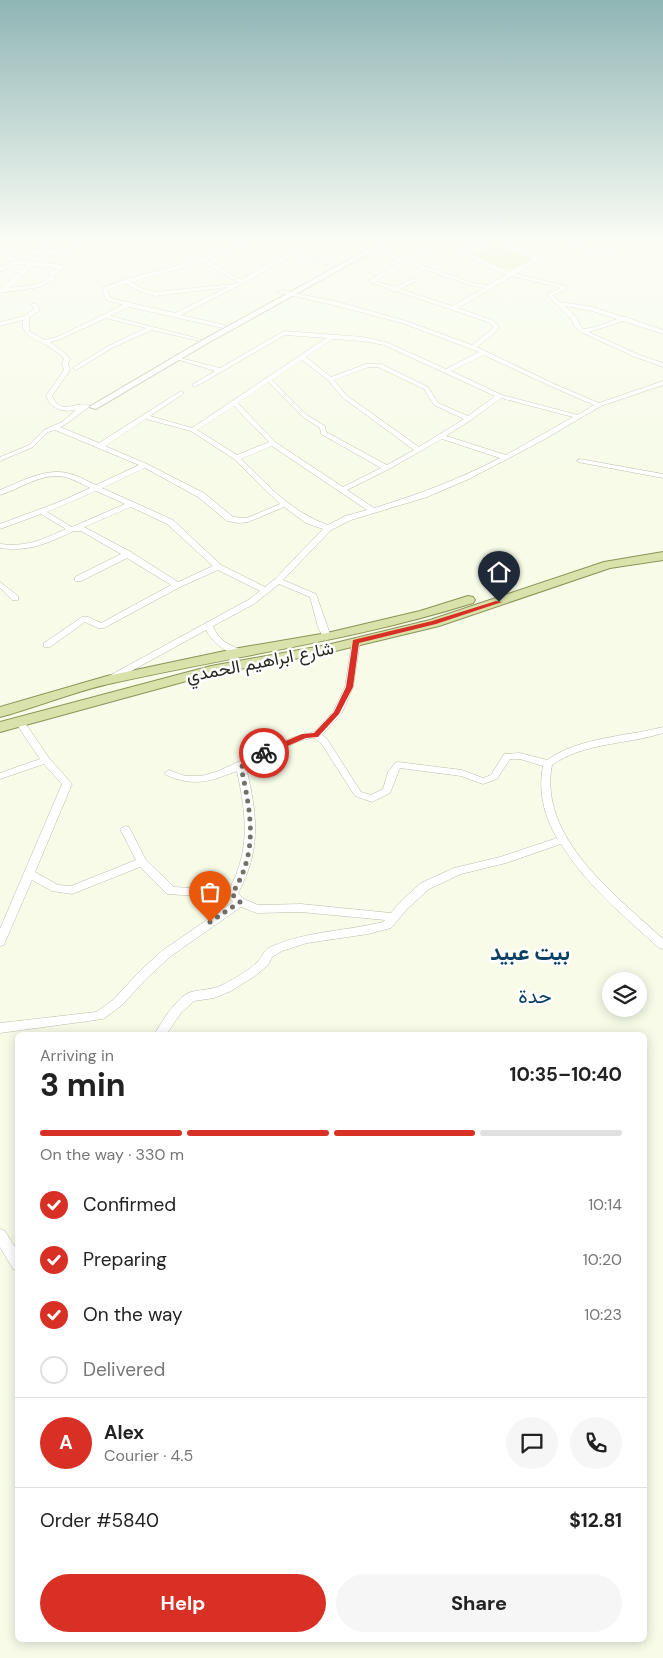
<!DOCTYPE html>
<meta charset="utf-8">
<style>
body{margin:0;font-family:"DM Sans",Vazirmatn,sans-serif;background:#f6f6f6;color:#222;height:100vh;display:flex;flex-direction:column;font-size:19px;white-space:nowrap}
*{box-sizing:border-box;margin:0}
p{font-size:16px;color:#767676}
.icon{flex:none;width:28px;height:28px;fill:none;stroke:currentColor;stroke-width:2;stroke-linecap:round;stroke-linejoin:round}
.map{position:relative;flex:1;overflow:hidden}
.side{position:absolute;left:15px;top:1032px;width:632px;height:610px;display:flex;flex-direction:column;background:#fff;border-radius:8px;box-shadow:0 2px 12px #0003}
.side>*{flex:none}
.buttons{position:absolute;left:602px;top:972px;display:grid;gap:10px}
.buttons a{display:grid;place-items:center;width:45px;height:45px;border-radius:50%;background:#fff;box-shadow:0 2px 12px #0003;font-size:25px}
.pin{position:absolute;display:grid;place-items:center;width:42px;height:42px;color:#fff;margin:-51px -21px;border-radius:50% 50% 50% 0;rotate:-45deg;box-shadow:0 0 5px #0007}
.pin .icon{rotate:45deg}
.courier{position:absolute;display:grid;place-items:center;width:50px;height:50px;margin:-25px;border:4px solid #d93025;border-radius:50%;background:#fff;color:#222;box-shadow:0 1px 6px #0007}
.summary em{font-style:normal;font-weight:700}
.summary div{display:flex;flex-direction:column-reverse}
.summary{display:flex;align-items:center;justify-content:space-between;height:85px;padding:0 25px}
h1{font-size:32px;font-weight:700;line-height:38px}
.bar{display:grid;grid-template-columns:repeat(4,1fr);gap:8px 5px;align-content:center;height:60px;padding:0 25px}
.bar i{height:6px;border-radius:4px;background:#e0e0e0}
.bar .current{background:#d93025}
.bar p{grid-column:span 4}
.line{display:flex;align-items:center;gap:12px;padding:0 25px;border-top:1px solid #e0e0e0}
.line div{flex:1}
.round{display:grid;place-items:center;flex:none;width:52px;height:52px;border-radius:26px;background:#f6f6f6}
ol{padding:0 25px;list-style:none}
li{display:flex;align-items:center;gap:15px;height:55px}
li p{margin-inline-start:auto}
li .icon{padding:5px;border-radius:50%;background:#d93025;color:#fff;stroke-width:4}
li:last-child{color:#767676}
li i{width:28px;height:28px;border:2px solid #e0e0e0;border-radius:50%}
.primary-button{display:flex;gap:10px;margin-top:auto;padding:10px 25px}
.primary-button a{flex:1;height:58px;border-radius:30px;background:#d93025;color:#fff;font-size:20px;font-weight:700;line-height:58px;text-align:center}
.primary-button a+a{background:#f6f6f6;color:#222}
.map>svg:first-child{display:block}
.green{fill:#dbe89d}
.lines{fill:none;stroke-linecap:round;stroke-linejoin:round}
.minor-casing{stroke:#b9bdab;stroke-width:1}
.tertiary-casing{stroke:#b9bdab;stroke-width:2}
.primary-casing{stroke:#8a9457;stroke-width:2}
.minor{fill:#fff;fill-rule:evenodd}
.tertiary{fill:#fff;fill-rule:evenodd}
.primary{fill:#d9e2ab;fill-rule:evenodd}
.route{fill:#d93025}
.done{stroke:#707267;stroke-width:5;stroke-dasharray:0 9}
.labels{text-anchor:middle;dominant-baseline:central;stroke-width:5;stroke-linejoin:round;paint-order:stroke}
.street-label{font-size:18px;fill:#282922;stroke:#fff}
.quarter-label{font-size:20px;fill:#0b4063;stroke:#fff}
.district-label{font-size:22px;font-weight:bold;fill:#0b4063;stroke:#fff}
</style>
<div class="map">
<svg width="663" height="1658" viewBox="0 0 663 1658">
<rect width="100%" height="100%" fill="#f7fbe8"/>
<!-- green -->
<path class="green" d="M493,244L496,245L532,259C507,277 499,267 474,256V253Z"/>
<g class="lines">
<defs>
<g id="minor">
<path d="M1,240H6L9,252L21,256V258L5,254Z"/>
<path d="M58,240H65L42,250H58L96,240H106L58,254H32L29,252Z"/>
<path d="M143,240H162L151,244Z"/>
<path d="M224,240C230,240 235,243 241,243C246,244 252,240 258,240L246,247H242L207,260L238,279H242L312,240H318L296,254L336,264L333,266L292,256L240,285L181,315L225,325V327L223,328L129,307L110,316L200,339V341L152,330L112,348L76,370L73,368L74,367L108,346L146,328L106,318L61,339L50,342L67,355L70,359L68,363L70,370L52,396C62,418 77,399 90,406L66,424L60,427L99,443L181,391L184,393L183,394L150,416L192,428L326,338L285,335L195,387L193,386V384L215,371L173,358V356L220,368L284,331L363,337L386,342L446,369L479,352L402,323L337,306L277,292L280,290L338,302L406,321L472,345L492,329L493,326L488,322L396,291H392V290L368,281L401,262L370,251V249L405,259L439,240H445L444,242L468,253L489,242L487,240H495L539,258V260L516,274L566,286L565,290L553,295L560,302L593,307L623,317H627L628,318L663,330V334L623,321L589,332L637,354L663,363V367L633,356L581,332L574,326L572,320L546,294L561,288L512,276L458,308L492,320L499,326L497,331L477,347L552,383L599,403L663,381V385L601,406L545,439L469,479L427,497L351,520L331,530L283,580L316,594L331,637L330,639H324L318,627L310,597L279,584L254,604L213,626C218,640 229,645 242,650V654C228,656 212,642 206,630L113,681H107L106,679L107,677L248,600L260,591L218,570L180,587L104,628H98L85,622L50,647H44V643L82,617H88L101,623L171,585L127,558L81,581H75V577L121,554L81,531H74C47,543 31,552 0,548V544C28,547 41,540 66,529L41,514L0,529V524L59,502L90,488C82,484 73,479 65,477C42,472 20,489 0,495V490C21,482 44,468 67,473C77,475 87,481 96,485L139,465L55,430L48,432L33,447L0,461V457L29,445L44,430L62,422L76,410C62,412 52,410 46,396L64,370L62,363L64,359L63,357C57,353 52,348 46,345C34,338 21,336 23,320L0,326V322L24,316L34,309L31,304L36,303L40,310L29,318V331L45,340L57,337L123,305L106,300L102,288L123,280L201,259L237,245ZM440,244L503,274L506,275L488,285L473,283L410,261ZM494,244L533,259L510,272L472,255ZM202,262L238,282L233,284L156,292L145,290L131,282ZM406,263L470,285L484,288L452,306L400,289L416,281V279H412L395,287L375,281ZM125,283L141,292L156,296L228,287L175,313L110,298L107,290ZM565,306L592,311L617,319L595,327L584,329L580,325L577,318ZM333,339L363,341L384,345L495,396L468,416L438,403L428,387L381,364H366L331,377L306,357ZM484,355L548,385L594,405L578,415L502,395L451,371ZM302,360L328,380L342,397L414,450L387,465L326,432L325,426L307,415L272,380ZM369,367H378L424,389L434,405L464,419L419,447L346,395L334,380ZM268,382L303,417L320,428L321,434L381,468L343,487L275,442L238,403ZM501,398L573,417L506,455L446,436L471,420ZM234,406L269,442L237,455L197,430ZM146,419L191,431L234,459L280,504L247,518L233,517L204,493L147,464L105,446ZM442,439L500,458C457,480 420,494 374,508L347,490L389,469ZM272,446L367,510L345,516L328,525C291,512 268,485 241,459ZM145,468L198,497L227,521L239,523L248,522L284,507L306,523L323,529L275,579L265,587L221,565L173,520L102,488ZM96,491L125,504L72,527L47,512ZM131,507L167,524L213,566L178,582L131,552L84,527Z"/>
<path d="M544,240H555L611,252L626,240H632L612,256Z"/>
<path d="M658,240H663V244Z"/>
<path d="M16,260L63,265L66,267L54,275L55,279L40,287L0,293V289L27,265L17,264L0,271V267ZM32,266L57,268L49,273L50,277L39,284L9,288Z"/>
<path d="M580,459L663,474V478L578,462L577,461Z"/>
<path d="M0,582L18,596V600H12L0,588Z"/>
<path d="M356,639L360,642L353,687L342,713L322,735L327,739L361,792L371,795L383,789L388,772L395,763L398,762L462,770L483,778L491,775L504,754L520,753L547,760C580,737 624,737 663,727V733C626,745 585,742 552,765C538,838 616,895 663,939V949L659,948C624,916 586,885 561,844L506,863L461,874L429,889L407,909L391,928L368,934L307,943L282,951L272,957L268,965L255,976L231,991L214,998L194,1001L181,1013L166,1035H154C161,1023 177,996 191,992C203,989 213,990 224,984C235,978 251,970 259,960C265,952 263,950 275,945C309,931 347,931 383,922L385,920L301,912L257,913L241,907L171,956L147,978L121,1006L103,1019L0,1033V1023L96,1012L113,1000L139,972L163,950L233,902L229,898L167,894L140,867L72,894L52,891L32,880L5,942L4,945L0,946V929L62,784L44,764L0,779V773L40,759L15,722L17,720H23L49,758L72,784L35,872L58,885L71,886L136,860L120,829L125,826L129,827L146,860L174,887L229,890C251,849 246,814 237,771C209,782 194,787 166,775L164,773L169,770L185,776H201L216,772L291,738L314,732L333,712L345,687L352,642ZM310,738H314L321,743L355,796L372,802L390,793L400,768L461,776L483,784L497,779L510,759H520L543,766C538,791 544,816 557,838L500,857L454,868L421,883L399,903L391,913L301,904L258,905L244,899L238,893C262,849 257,814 246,767L297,742Z"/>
<path d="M0,1229L5,1231L18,1252V1271L13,1269L0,1247Z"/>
</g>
<path id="tertiary" d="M385,240H393L206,344L96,409L89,407L201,341Z"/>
<g id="primary">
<path d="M663,552V560L610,568L439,626L327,653L212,674L0,732V722L211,666L327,645L430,620L604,562Z"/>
<path d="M468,596L473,597L475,600L473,603C355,640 233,656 113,683C75,691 38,707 0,717V707L107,676L239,648L327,633L420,611Z"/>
</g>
</defs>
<!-- minor casing -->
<use href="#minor" class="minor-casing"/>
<!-- tertiary casing -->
<use href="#tertiary" class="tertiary-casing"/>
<!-- primary casing -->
<use href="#primary" class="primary-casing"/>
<!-- minor -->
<use href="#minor" class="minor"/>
<!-- tertiary -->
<use href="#tertiary" class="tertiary"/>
<!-- primary -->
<use href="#primary" class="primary"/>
</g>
<!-- sky -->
<linearGradient id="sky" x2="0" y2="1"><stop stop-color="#8fb5b5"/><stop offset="0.51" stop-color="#fbfdf5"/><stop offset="1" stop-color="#fbfdf5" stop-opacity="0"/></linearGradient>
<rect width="663" height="473" fill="url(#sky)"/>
<!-- route -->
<path class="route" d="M496,601L502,602L436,624L359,643L353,687L339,714L318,737L306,738L267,755H262V751L302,734L314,733L334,712L346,687L353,640L432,621Z"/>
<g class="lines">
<!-- done -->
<path class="done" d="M210,922L240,902L232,894C259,851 251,814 241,767L264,753"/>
</g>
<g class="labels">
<!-- street labels -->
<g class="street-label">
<text transform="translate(260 662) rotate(-11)">شارع ابراهيم الحمدي</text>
</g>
<!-- quarter labels -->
<g class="quarter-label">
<text x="535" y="996">حدة</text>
</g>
<!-- district labels -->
<g class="district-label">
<text x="530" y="952">بيت عبيد</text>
</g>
</g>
</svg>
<div class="buttons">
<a><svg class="icon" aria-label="layers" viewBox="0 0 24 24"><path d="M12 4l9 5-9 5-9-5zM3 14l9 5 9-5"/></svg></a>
</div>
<div class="pin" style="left:210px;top:922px;background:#ea580c"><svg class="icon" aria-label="bag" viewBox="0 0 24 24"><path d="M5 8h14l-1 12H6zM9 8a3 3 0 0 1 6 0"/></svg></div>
<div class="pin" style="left:499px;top:602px;background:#1f2937"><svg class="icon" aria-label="home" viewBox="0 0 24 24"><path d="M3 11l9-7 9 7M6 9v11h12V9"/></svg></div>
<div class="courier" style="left:264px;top:753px"><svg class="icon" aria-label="bike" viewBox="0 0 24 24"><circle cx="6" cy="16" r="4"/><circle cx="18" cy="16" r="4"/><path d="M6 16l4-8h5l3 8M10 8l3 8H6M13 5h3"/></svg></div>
<section class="side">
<div class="summary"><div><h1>3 min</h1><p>Arriving in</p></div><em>10:35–10:40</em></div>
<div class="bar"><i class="current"></i><i class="current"></i><i class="current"></i><i></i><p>On the way · 330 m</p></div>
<ol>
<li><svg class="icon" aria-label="check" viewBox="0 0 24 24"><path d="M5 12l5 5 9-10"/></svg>Confirmed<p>10:14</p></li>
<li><svg class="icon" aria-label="check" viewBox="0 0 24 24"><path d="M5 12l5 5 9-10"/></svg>Preparing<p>10:20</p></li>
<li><svg class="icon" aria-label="check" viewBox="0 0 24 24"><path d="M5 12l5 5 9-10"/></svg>On the way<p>10:23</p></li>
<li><i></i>Delivered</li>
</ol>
<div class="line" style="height:90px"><b class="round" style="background:#d93025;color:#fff">A</b><div><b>Alex</b><p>Courier · 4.5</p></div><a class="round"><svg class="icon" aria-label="chat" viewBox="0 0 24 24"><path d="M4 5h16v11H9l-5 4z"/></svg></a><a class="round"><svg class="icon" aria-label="phone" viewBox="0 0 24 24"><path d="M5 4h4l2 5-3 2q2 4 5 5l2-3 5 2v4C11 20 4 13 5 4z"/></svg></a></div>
<div class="line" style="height:65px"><div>Order #5840</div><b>$12.81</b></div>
<div class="primary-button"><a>Help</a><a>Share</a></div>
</section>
</div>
